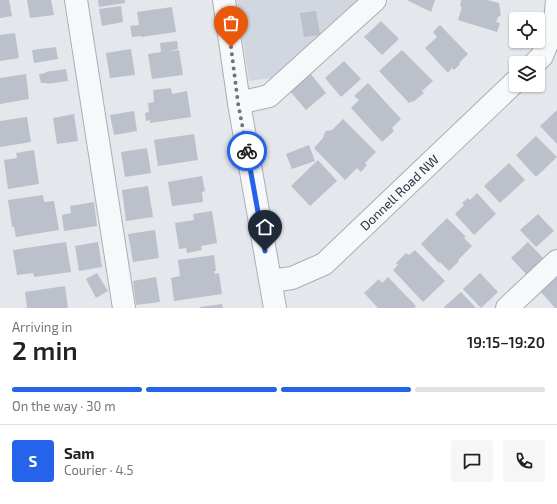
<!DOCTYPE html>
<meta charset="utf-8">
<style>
body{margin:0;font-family:"Exo 2",sans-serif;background:#f6f6f6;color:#222;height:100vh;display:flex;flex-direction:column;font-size:15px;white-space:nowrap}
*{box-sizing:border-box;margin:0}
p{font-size:13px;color:#767676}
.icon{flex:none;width:22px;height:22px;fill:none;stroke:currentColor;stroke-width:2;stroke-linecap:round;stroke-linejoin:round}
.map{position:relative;height:308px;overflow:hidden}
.sheet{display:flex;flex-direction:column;background:#fff;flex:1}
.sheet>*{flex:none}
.tools{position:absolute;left:509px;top:12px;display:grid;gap:8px}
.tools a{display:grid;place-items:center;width:36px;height:36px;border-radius:4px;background:#fff;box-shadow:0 1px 3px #0004;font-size:20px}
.pin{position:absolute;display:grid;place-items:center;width:34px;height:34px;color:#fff;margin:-41px -17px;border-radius:50% 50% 50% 0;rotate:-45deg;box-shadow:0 0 4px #0007}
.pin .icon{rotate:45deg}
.courier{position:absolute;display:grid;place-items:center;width:40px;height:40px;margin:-20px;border:3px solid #2563eb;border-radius:50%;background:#fff;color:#222;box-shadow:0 1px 5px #0007}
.overview em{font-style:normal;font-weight:600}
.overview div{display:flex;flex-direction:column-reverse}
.overview{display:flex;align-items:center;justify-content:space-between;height:68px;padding:0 12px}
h1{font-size:26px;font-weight:600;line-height:30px}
.bar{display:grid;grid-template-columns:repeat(4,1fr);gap:6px 4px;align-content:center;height:48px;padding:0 12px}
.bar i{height:5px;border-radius:3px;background:#e0e0e0}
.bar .active{background:#2563eb}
.bar p{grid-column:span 4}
.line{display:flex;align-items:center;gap:10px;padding:0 12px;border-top:1px solid #e0e0e0}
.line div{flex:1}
.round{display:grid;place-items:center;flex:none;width:42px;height:42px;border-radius:4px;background:#f6f6f6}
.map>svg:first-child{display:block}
.built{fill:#d2d6de}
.building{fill:#bbc0ca}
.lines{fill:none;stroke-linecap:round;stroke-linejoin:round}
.minor-casing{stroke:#a9aeb7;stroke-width:24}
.minor{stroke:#f7f8fa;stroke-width:22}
.done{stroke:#6c737f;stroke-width:4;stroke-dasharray:0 7.2}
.route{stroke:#2563eb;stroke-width:5}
.labels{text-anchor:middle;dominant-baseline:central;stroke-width:3.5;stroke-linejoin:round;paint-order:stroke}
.street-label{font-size:13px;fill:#2b3445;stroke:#f4f6f9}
</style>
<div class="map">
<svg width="557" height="308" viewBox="0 0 557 308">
<rect width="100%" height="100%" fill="#e4e7ec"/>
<!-- built -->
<path class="built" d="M237,0H362L332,29L272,78L249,81Z"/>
<!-- building -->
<g class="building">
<path d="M0,0H9L12,16L0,18Z"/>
<path d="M27,0H51L54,15L30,18Z"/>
<path d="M98,0H125V3L99,7Z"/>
<path d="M407,0H435L431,12Z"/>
<path d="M461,0H487L499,3L501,15L498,17L496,22L500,23L497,32L458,20L462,7L460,6Z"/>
<path d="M121,6L123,22L102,26L99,9Z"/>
<path d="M172,7L176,32L141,37V36L132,37L130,26L139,25L137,12Z"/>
<path d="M316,11L320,35L304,37L300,13Z"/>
<path d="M381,21L399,39L382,55L364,37Z"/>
<path d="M440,25L468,54L459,63L460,64L454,70L452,68L448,73L425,48L437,37L433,32Z"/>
<path d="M15,33L19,58L0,61V35Z"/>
<path d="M177,41L178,49L167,52L179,50L183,75L152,79L148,54L161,52L160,43Z"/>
<path d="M56,47L58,59L34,63L32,50Z"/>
<path d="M131,49L135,75L110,78L106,53Z"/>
<path d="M402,50L433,81L422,91L424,93L413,102L412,101L409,103L379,71Z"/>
<path d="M344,61L361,79L341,97L325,78Z"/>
<path d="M66,69L68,81L47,84V83H41L39,74L46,73L45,72Z"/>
<path d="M310,73L326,93L306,110L289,90Z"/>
<path d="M26,74L29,99L0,104V78Z"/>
<path d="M368,83L401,119L392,128L394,131L382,142L351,108L359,100L354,96Z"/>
<path d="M171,88L172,94L187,91L191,117L150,123V120L146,121L145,113L149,112L148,103L154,102L153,90Z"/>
<path d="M557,110V144L540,126Z"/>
<path d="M134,111L137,131L114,135L110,115Z"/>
<path d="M74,114L78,141L57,144L53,118Z"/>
<path d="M27,117L31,142L0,147V121Z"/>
<path d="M343,119L376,152L365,163L367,165L361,172L357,168L345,180L314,148L323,138L324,134L326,131L332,130Z"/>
<path d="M194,134L198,160L158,166L154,140Z"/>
<path d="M536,136L557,157L536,177L516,155Z"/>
<path d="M309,145L315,161L292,169L286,154Z"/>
<path d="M147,148L151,173L125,177L121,152Z"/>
<path d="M34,150L39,184L8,189L4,160L17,158L16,153Z"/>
<path d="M318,160L337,181L310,206L291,186Z"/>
<path d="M509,163L525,180L500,203L484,186Z"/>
<path d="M202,176L205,191L202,192L203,202L172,206L168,182Z"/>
<path d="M148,186L153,217L126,221L122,190Z"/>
<path d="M477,193L496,214L474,235L455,214L464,205L462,203L468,198L470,200Z"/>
<path d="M43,195L44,202L54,201L59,230L16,237L14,227H12L8,200Z"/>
<path d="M94,202L97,226L64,231L62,215L71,213L70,206Z"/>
<path d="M212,211L217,243L201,246L202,250L187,253L186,248L179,249L175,223L194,220L193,214Z"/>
<path d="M538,214L554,231L536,247L520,230Z"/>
<path d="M447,218L466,237L464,238L472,246L458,260L459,261L449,271L440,262L439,263L421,244Z"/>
<path d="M155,230L159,258L133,262L128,234Z"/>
<path d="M66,242L71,272L34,277L33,273L17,275L13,250Z"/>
<path d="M98,242L102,267L79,271L75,246Z"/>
<path d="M528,242L544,259L527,275L511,258Z"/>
<path d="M415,250L445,281L423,302L393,270L398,265L396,263L406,253L409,255Z"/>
<path d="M214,255L216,271H214L215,274L219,273L222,294L174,301L171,278L180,276L178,260Z"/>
<path d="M97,273L108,291L96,298L86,279Z"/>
<path d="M480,273L498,292L481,308L463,289Z"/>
<path d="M557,275V308H555L540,291Z"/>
<path d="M156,277L160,302L136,305L133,281Z"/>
<path d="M388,277L416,306L414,308H378L364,293L379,279L382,283Z"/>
<path d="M65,286L68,308H27L25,292Z"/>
<path d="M461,292L476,308H445L444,307Z"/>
<path d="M222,304L223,308H200V307Z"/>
</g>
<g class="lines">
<defs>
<g id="minor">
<path d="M76,0L124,308"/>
<path d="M224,0L239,103L275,308"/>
<path d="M535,63L542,56L555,23L557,0"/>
<path d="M239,103L269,96L375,0"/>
<path id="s1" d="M271,281L292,278L324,264L516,81"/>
<path d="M507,308L557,261"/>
</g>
</defs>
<!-- minor casing -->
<use href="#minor" class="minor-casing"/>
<!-- minor -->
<use href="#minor" class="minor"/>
</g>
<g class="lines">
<!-- done -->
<path class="done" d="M231,47L238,103L247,151"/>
<!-- route -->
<path class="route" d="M247,151L265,251"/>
</g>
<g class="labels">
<!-- street labels -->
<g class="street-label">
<text stroke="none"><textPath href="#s1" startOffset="160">Donnell Road NW</textPath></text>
</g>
</g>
</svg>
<div class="tools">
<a><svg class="icon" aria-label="locate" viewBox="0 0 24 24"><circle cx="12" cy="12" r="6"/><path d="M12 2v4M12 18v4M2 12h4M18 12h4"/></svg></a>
<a><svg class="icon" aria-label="layers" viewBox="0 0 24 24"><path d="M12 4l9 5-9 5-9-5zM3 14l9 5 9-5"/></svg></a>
</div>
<div class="pin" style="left:231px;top:47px;background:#ea580c"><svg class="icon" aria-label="bag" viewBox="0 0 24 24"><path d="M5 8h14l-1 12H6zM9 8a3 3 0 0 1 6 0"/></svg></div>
<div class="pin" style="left:265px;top:251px;background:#1f2937"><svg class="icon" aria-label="home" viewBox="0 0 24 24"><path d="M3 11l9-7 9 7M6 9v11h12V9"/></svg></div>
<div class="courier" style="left:247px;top:151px"><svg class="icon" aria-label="bike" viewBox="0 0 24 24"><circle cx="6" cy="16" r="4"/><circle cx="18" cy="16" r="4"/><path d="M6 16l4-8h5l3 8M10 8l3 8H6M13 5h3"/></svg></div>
</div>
<section class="sheet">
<div class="overview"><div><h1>2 min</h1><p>Arriving in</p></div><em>19:15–19:20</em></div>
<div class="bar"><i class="active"></i><i class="active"></i><i class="active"></i><i></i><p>On the way · 30 m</p></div>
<div class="line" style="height:72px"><b class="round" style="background:#2563eb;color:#fff">S</b><div><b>Sam</b><p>Courier · 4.5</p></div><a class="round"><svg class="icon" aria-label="chat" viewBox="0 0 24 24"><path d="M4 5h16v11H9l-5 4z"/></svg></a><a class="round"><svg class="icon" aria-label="phone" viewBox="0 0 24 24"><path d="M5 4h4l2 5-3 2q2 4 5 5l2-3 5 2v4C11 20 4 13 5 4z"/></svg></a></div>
</section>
